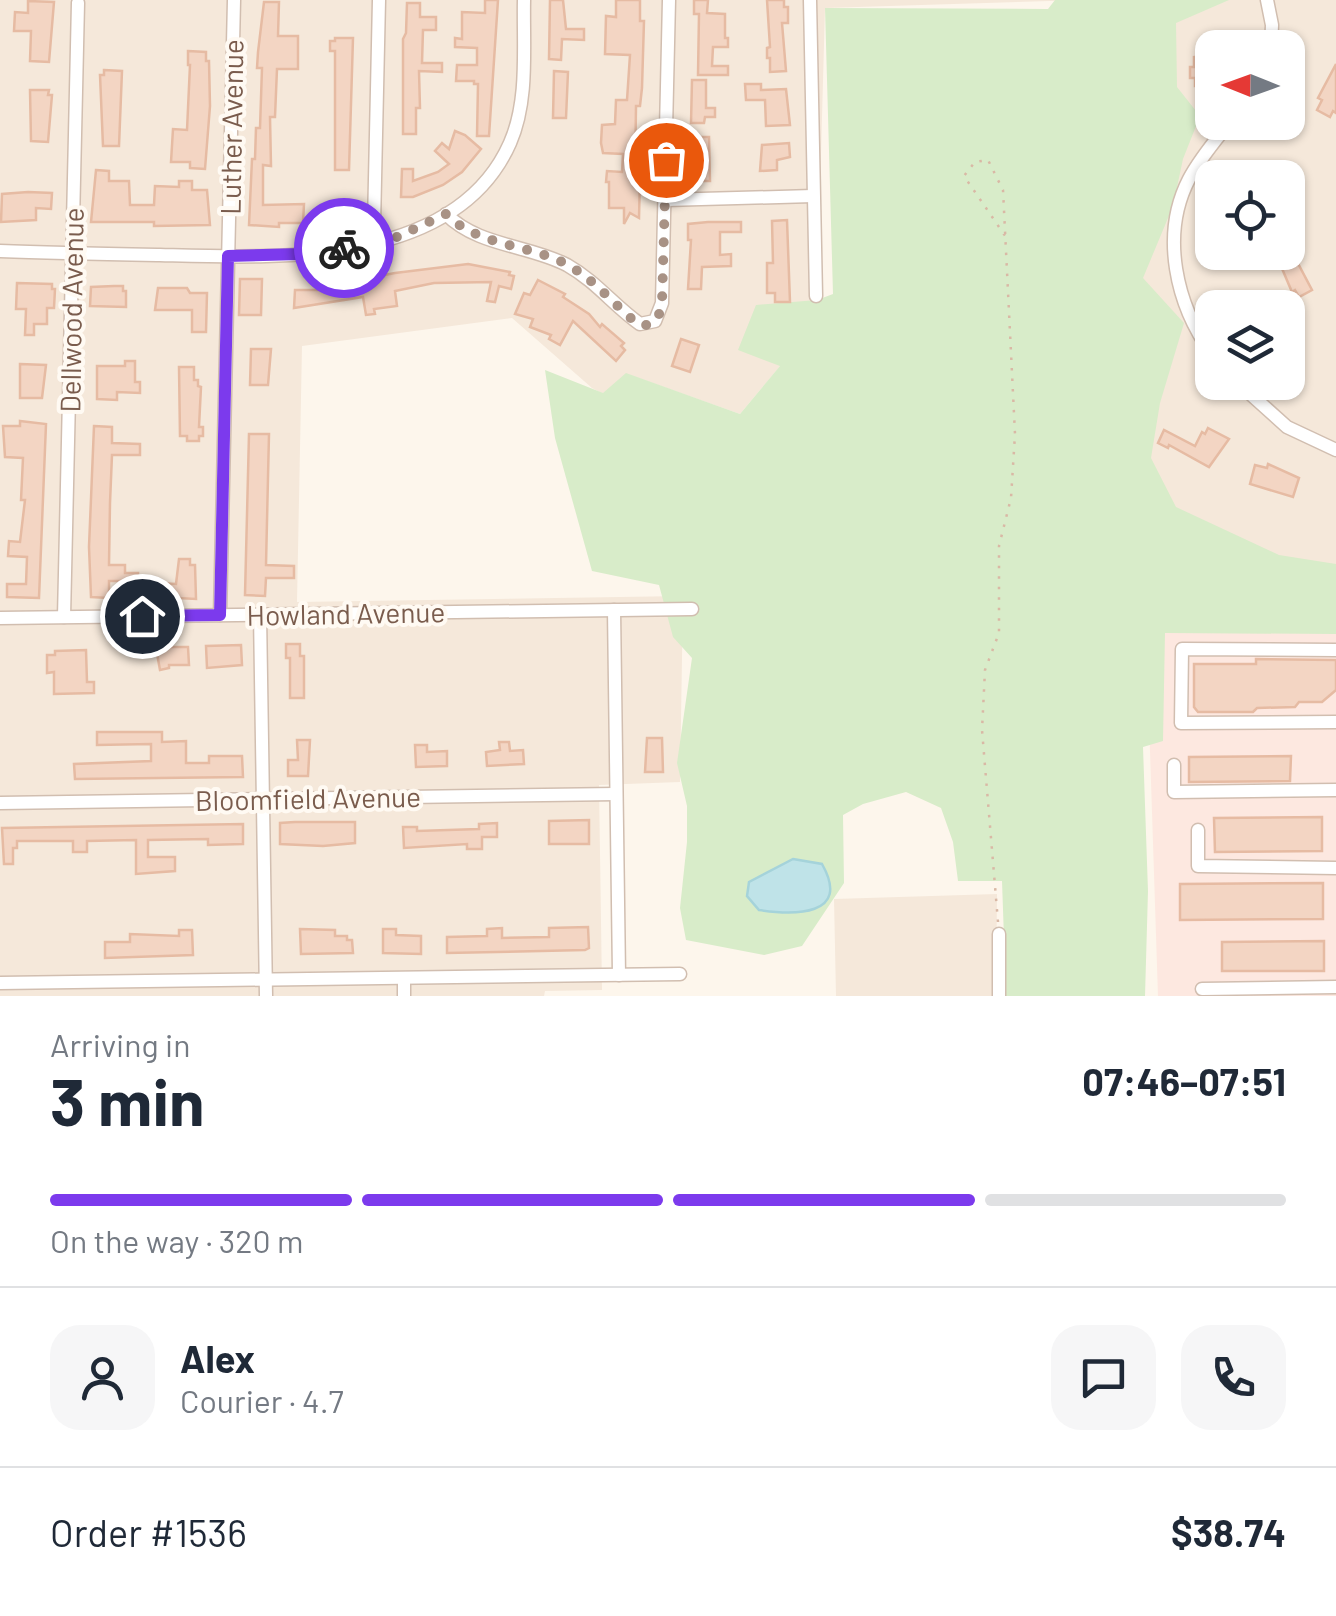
<!DOCTYPE html>
<meta charset="utf-8">
<style>
body{margin:0;font-family:Barlow,sans-serif;background:#f6f6f7;color:#1f2937;height:100vh;display:flex;flex-direction:column;font-size:38px;white-space:nowrap}
*{box-sizing:border-box;margin:0}
p{font-size:32px;color:#747a83}
.icon{flex:none;width:55px;height:55px;fill:none;stroke:currentColor;stroke-width:2;stroke-linecap:round;stroke-linejoin:round}
.map{position:relative;height:996px;overflow:hidden}
.side{display:flex;flex-direction:column;background:#fff;flex:1}
.side>*{flex:none}
.needle{width:65px;rotate:271deg}
.controls{position:absolute;left:1195px;top:30px;display:grid;gap:20px}
.controls a{display:grid;place-items:center;width:110px;height:110px;border-radius:20px;background:#fff;box-shadow:0 2px 8px #0004;font-size:50px}
.pin{position:absolute;display:grid;place-items:center;width:85px;height:85px;color:#fff;margin:-42px;border:5px solid #fff;border-radius:50%;box-shadow:0 2px 10px #0007}
.courier{position:absolute;display:grid;place-items:center;width:100px;height:100px;margin:-50px;border:8px solid #7c3aed;border-radius:50%;background:#fff;color:#222;box-shadow:0 2px 12px #0007}
.overview em{font-style:normal;font-weight:700}
.overview div{display:flex;flex-direction:column-reverse}
.overview{display:flex;align-items:center;justify-content:space-between;height:170px;padding:0 50px}
h1{font-size:65px;font-weight:700;line-height:75px}
.bar{display:grid;grid-template-columns:repeat(4,1fr);gap:15px 10px;align-content:center;height:120px;padding:0 50px}
.bar i{height:12px;border-radius:8px;background:#e0e1e3}
.bar .on{background:#7c3aed}
.bar p{grid-column:span 4}
.line{display:flex;align-items:center;gap:25px;padding:0 50px;border-top:2px solid #e0e1e3}
.line div{flex:1}
.round{display:grid;place-items:center;flex:none;width:105px;height:105px;border-radius:30px;background:#f6f6f7}
.map>svg:first-child{display:block}
.residential{fill:#f5e8da;fill-rule:evenodd}
.commercial{fill:#fde8e0}
.green{fill:#d8ecc9}
.water{fill:#bfe3e8;stroke:#a5d3da;stroke-width:2.5}
.building{fill:#f3d5c3;stroke:#e6bba3;stroke-width:2.5}
.lines{fill:none;stroke-linecap:round;stroke-linejoin:round}
.minor-casing{stroke:#d1beb0;stroke-width:15}
.path{stroke:#d9b8a5;stroke-width:2.5;stroke-dasharray:2.5 8;stroke-linecap:butt}
.minor{stroke:#fff;stroke-width:12}
.done{stroke:#a89285;stroke-width:10;stroke-dasharray:0 18}
.route{stroke:#7c3aed;stroke-width:12}
.labels{text-anchor:middle;dominant-baseline:central;stroke-width:8;stroke-linejoin:round;paint-order:stroke}
.street-label{font-size:28px;fill:#7a5c4d;stroke:#fffaf3}
</style>
<div class="map">
<svg width="1336" height="996" viewBox="0 0 1336 996">
<rect width="100%" height="100%" fill="#fdf6ec"/>
<!-- residential -->
<g class="residential">
<path d="M0,0H1084L825,8L817,300L781,365L740,414L627,374L603,394L592,388L512,318L302,346L297,602L683,596L680,782L599,785L602,990L545,991L544,996H0Z"/>
<path d="M1139,0H1336V627L1146,628ZM1212,48H1288V122H1212ZM1212,178H1288V252H1212ZM1212,308H1288V382H1212Z"/>
<path d="M997,894L996,996H836L834,899Z"/>
</g>
<!-- commercial -->
<path class="commercial" d="M1336,627V996H1158L1146,628Z"/>
<!-- green -->
<path class="green" d="M1055,0H1229L1176,23L1177,87L1200,116L1183,159L1173,206L1143,278L1184,323L1160,403L1151,458L1176,507L1279,555L1336,564V634L1165,633L1163,741L1143,747L1148,891L1145,996H1006L1002,881H958L953,842L941,808L906,792L863,804L843,815L844,883L802,946L764,955L686,940L680,908L687,842V806L677,763L692,658L673,637L659,585L592,571L555,438L545,370L603,393L626,373L740,414L780,366L738,350L756,305L817,300L833,294L825,8L1048,9Z"/>
<!-- water -->
<path class="water" d="M793,859L822,864C852,917 793,915 759,910L747,896L749,882Z"/>
<!-- building -->
<g class="building">
<path d="M485,0H498L489,136H477L478,84H474V81H456L457,65H477V48L455,47V38L462,39V12L485,13Z"/>
<path d="M550,0H563L566,29H584V40L562,39L561,60L549,59Z"/>
<path d="M616,0H640V21H644L642,88L640,106H636L635,176H640L639,218L630,213L624,224V208H609V182H606L607,171L622,172L623,154L603,153L601,143L602,125L615,124L616,100H627L630,55L605,54L606,16L616,17Z"/>
<path d="M694,0H708L707,13L725,14V38H728V47H713L712,66H728V75H698L699,14H694Z"/>
<path d="M767,0H784V7H788V23H782L786,71L770,72V58H767V48L770,47Z"/>
<path d="M28,1L54,2L49,62L30,61L31,31H14L15,12L28,13Z"/>
<path d="M264,2H279L278,36H298V69H277L275,117H270L271,166L263,165V205L304,204L303,223H279V227L249,225L252,159H255L256,128H260L262,68H257L258,52Z"/>
<path d="M407,3H420V17H436V30H423L422,63H442V72L419,71L420,108H416V134H403V39L406,33Z"/>
<path d="M335,38H353L349,170H335V51H330V41H335Z"/>
<path d="M1201,50H1212L1211,85L1195,86V78H1190V67H1194V57L1201,56Z"/>
<path d="M188,51L206,52V61H209L210,106L205,169L190,168V162H171L173,129L187,130L190,65H188Z"/>
<path d="M1336,64V113L1333,111L1330,117L1317,110L1322,100L1318,98Z"/>
<path d="M104,70L122,71L119,146H103L100,75H104Z"/>
<path d="M554,71L568,72L566,118H553Z"/>
<path d="M692,80H706V108H715V117H705L704,123H691Z"/>
<path d="M745,84H761V90L786,89L790,125L766,126L765,100H746Z"/>
<path d="M30,90H49L48,95H52L48,142L31,141Z"/>
<path d="M455,131L465,135L481,149L462,172L443,185L413,197H401L402,169H413V181L438,172L449,164L435,151L442,143L449,149Z"/>
<path d="M697,137H709L710,181H696Z"/>
<path d="M789,143L790,157L777,160V170L760,171L762,145Z"/>
<path d="M96,170L109,171V181H129L130,205H154L155,186L179,187V181H192V190H207L210,225L154,226V222H91Z"/>
<path d="M28,192L52,193L51,209L36,208V220L1,222L2,194Z"/>
<path d="M787,220L790,302H775V293H767V263H773L772,221Z"/>
<path d="M708,222H741V232H720V255L731,254V266L702,267L701,289H688L691,240H688V224Z"/>
<path d="M1275,252H1292L1312,290L1299,297L1295,290L1292,292Z"/>
<path d="M468,264L510,272L509,275L514,276L511,289L499,286L495,302L487,301L491,282L434,283L395,291L397,306L374,309L375,314L366,315L363,297L294,308L295,290H317L316,288L395,273Z"/>
<path d="M240,279H262L261,315H239Z"/>
<path d="M538,280L565,294L563,297L589,314L600,327L602,324L624,343L621,346L625,350L616,361L573,321L560,345L549,339L551,335L530,327L533,319L515,314L524,293L530,295Z"/>
<path d="M17,283L52,284V289H55L54,308H47V324H34V335H25L26,309H16Z"/>
<path d="M114,286H123V291H126V307L90,306L91,287Z"/>
<path d="M158,288H187L190,293H207L206,332H192V310H155Z"/>
<path d="M681,339L699,345L690,372L672,366Z"/>
<path d="M251,349H271L268,385H250Z"/>
<path d="M125,361H135V382H140V393L117,392V400L97,399V366H125Z"/>
<path d="M20,364L46,365L42,398H20Z"/>
<path d="M179,367H194V380H198V386L201,387L199,427H203V436H199V441H187V436H180Z"/>
<path d="M20,421L46,424L39,598L7,597V584H26L27,557L8,556L9,541L20,542L25,500H21L23,458L5,457L3,426H20Z"/>
<path d="M94,426L112,427V443L140,444V455H112L110,503L109,565H125V573H138L137,601H126L127,581H109V598L91,597L89,547Z"/>
<path d="M1208,428L1229,439L1209,467L1169,445L1168,448L1158,443L1164,430L1195,446L1202,432L1205,434Z"/>
<path d="M249,434H269L266,565L294,566V578H266L265,596L245,595Z"/>
<path d="M1268,464L1299,478L1293,497L1250,484L1255,465L1267,468Z"/>
<path d="M179,559H190V565H195L196,599L159,597V583L176,584Z"/>
<path d="M286,644H300V656H304V698H290V658H286Z"/>
<path d="M241,645L242,665L207,668L206,646Z"/>
<path d="M166,647H188L189,665H169V668L160,670L156,648Z"/>
<path d="M86,650L87,682H94V693L54,694V672L47,673V655H55V651Z"/>
<path d="M1256,659L1336,660V690L1322,702H1299L1295,707L1257,708L1253,712H1198L1194,707V664H1256Z"/>
<path d="M97,732H162V742L186,741V763H209V756H242L243,777L75,779L74,764L151,761V744L97,745Z"/>
<path d="M647,738H662L663,772H645Z"/>
<path d="M297,740H310L308,776H288V760H298Z"/>
<path d="M499,742H509L510,751L523,750L524,764L487,766L486,752L500,750Z"/>
<path d="M415,745H427V752L447,751V766L416,767Z"/>
<path d="M1291,756L1290,781L1189,782V757Z"/>
<path d="M1322,817V851L1215,852L1214,818Z"/>
<path d="M589,820V844H549V821Z"/>
<path d="M295,822H355V843L323,846L280,844V823Z"/>
<path d="M497,823V837H482V849H467V844L404,848L403,827H417V831L479,829V824Z"/>
<path d="M243,824V844L208,845V839L148,840V857H175V871L136,874V840L87,841V852H73V841H17V848H13V864H4L2,828Z"/>
<path d="M1323,883V919L1180,920V884Z"/>
<path d="M588,927L589,948L585,950L447,953V937L487,936V929L502,928V938L549,937V928Z"/>
<path d="M300,929L335,930V936H347V940H352L353,953L301,954Z"/>
<path d="M383,929H396V935L421,936V954L383,953Z"/>
<path d="M179,930H192L193,955L105,958V942H130V934L179,936Z"/>
<path d="M1324,941V971H1222V942Z"/>
</g>
<g class="lines">
<defs>
<g id="minor">
<path d="M810,0L816,296"/>
<path d="M1267,0L1272,25L1271,48"/>
<path d="M665,200L813,196"/>
<path d="M446,214C477,246 529,245 567,265C597,282 614,306 640,324L655,321L662,303L669,0"/>
<path d="M379,242L374,224L379,0"/>
<path d="M0,251C53,253 107,254 160,255C273,258 455,268 510,143C529,100 523,47 524,0"/>
<path d="M1212,354C1176,305 1160,235 1189,179C1200,158 1215,141 1230,122"/>
<path d="M1237,382L1287,427L1336,450"/>
<path d="M614,610L619,975"/>
<path d="M260,614L266,996"/>
<path d="M220,615L234,0"/>
<path d="M64,617L78,3"/>
<path d="M0,618L692,609"/>
<path d="M1336,650L1182,649L1181,723L1336,722"/>
<path d="M1174,765V792L1336,790"/>
<path d="M0,803L616,794"/>
<path d="M1198,830V866L1336,868"/>
<path d="M999,934V996"/>
<path d="M404,979V996"/>
<path d="M0,983L680,974"/>
<path d="M1202,989L1336,987"/>
</g>
</defs>
<!-- minor casing -->
<use href="#minor" class="minor-casing"/>
<!-- path -->
<path class="path" d="M998,922L982,730L985,670L999,633V546L1011,498L1015,434L1003,190L988,160L975,162L964,176L1008,240"/>
<!-- minor -->
<use href="#minor" class="minor"/>
</g>
<g class="lines">
<!-- done -->
<path class="done" d="M344,248L397,237L446,214C477,246 529,244 568,265C594,280 611,301 633,320C640,326 640,325 648,325L658,318L662,303L666,160"/>
<!-- route -->
<path class="route" d="M142,616L220,615L228,256L300,254L344,248"/>
</g>
<g class="labels">
<!-- street labels -->
<g class="street-label">
<text transform="translate(231 127) rotate(-89)">Luther Avenue</text>
<text transform="translate(71 310) rotate(-89)">Dellwood Avenue</text>
<text transform="translate(346 613) rotate(-1)">Howland Avenue</text>
<text transform="translate(308 798) rotate(-1)">Bloomfield Avenue</text>
</g>
</g>
</svg>
<div class="controls">
<a><svg class="needle" viewBox="-14 -14 28 28"><path d="M0-13l5 13h-10z" fill="#e53935"/><path d="M0 13l5-13h-10z" fill="#747a83"/></svg></a>
<a><svg class="icon" aria-label="locate" viewBox="0 0 24 24"><circle cx="12" cy="12" r="6"/><path d="M12 2v4M12 18v4M2 12h4M18 12h4"/></svg></a>
<a><svg class="icon" aria-label="layers" viewBox="0 0 24 24"><path d="M12 4l9 5-9 5-9-5zM3 14l9 5 9-5"/></svg></a>
</div>
<div class="pin" style="left:666px;top:160px;background:#ea580c"><svg class="icon" aria-label="bag" viewBox="0 0 24 24"><path d="M5 8h14l-1 12H6zM9 8a3 3 0 0 1 6 0"/></svg></div>
<div class="pin" style="left:142px;top:616px;background:#1f2937"><svg class="icon" aria-label="home" viewBox="0 0 24 24"><path d="M3 11l9-7 9 7M6 9v11h12V9"/></svg></div>
<div class="courier" style="left:344px;top:248px"><svg class="icon" aria-label="bike" viewBox="0 0 24 24"><circle cx="6" cy="16" r="4"/><circle cx="18" cy="16" r="4"/><path d="M6 16l4-8h5l3 8M10 8l3 8H6M13 5h3"/></svg></div>
</div>
<section class="side">
<div class="overview"><div><h1>3 min</h1><p>Arriving in</p></div><em>07:46–07:51</em></div>
<div class="bar"><i class="on"></i><i class="on"></i><i class="on"></i><i></i><p>On the way · 320 m</p></div>
<div class="line" style="height:180px"><a class="round"><svg class="icon" aria-label="person" viewBox="0 0 24 24"><circle cx="12" cy="8" r="4"/><path d="M4 21q1-7 8-7t8 7"/></svg></a><div><b>Alex</b><p>Courier · 4.7</p></div><a class="round"><svg class="icon" aria-label="chat" viewBox="0 0 24 24"><path d="M4 5h16v11H9l-5 4z"/></svg></a><a class="round"><svg class="icon" aria-label="phone" viewBox="0 0 24 24"><path d="M5 4h4l2 5-3 2q2 4 5 5l2-3 5 2v4C11 20 4 13 5 4z"/></svg></a></div>
<div class="line" style="height:130px"><div>Order #1536</div><b>$38.74</b></div>
</section>
